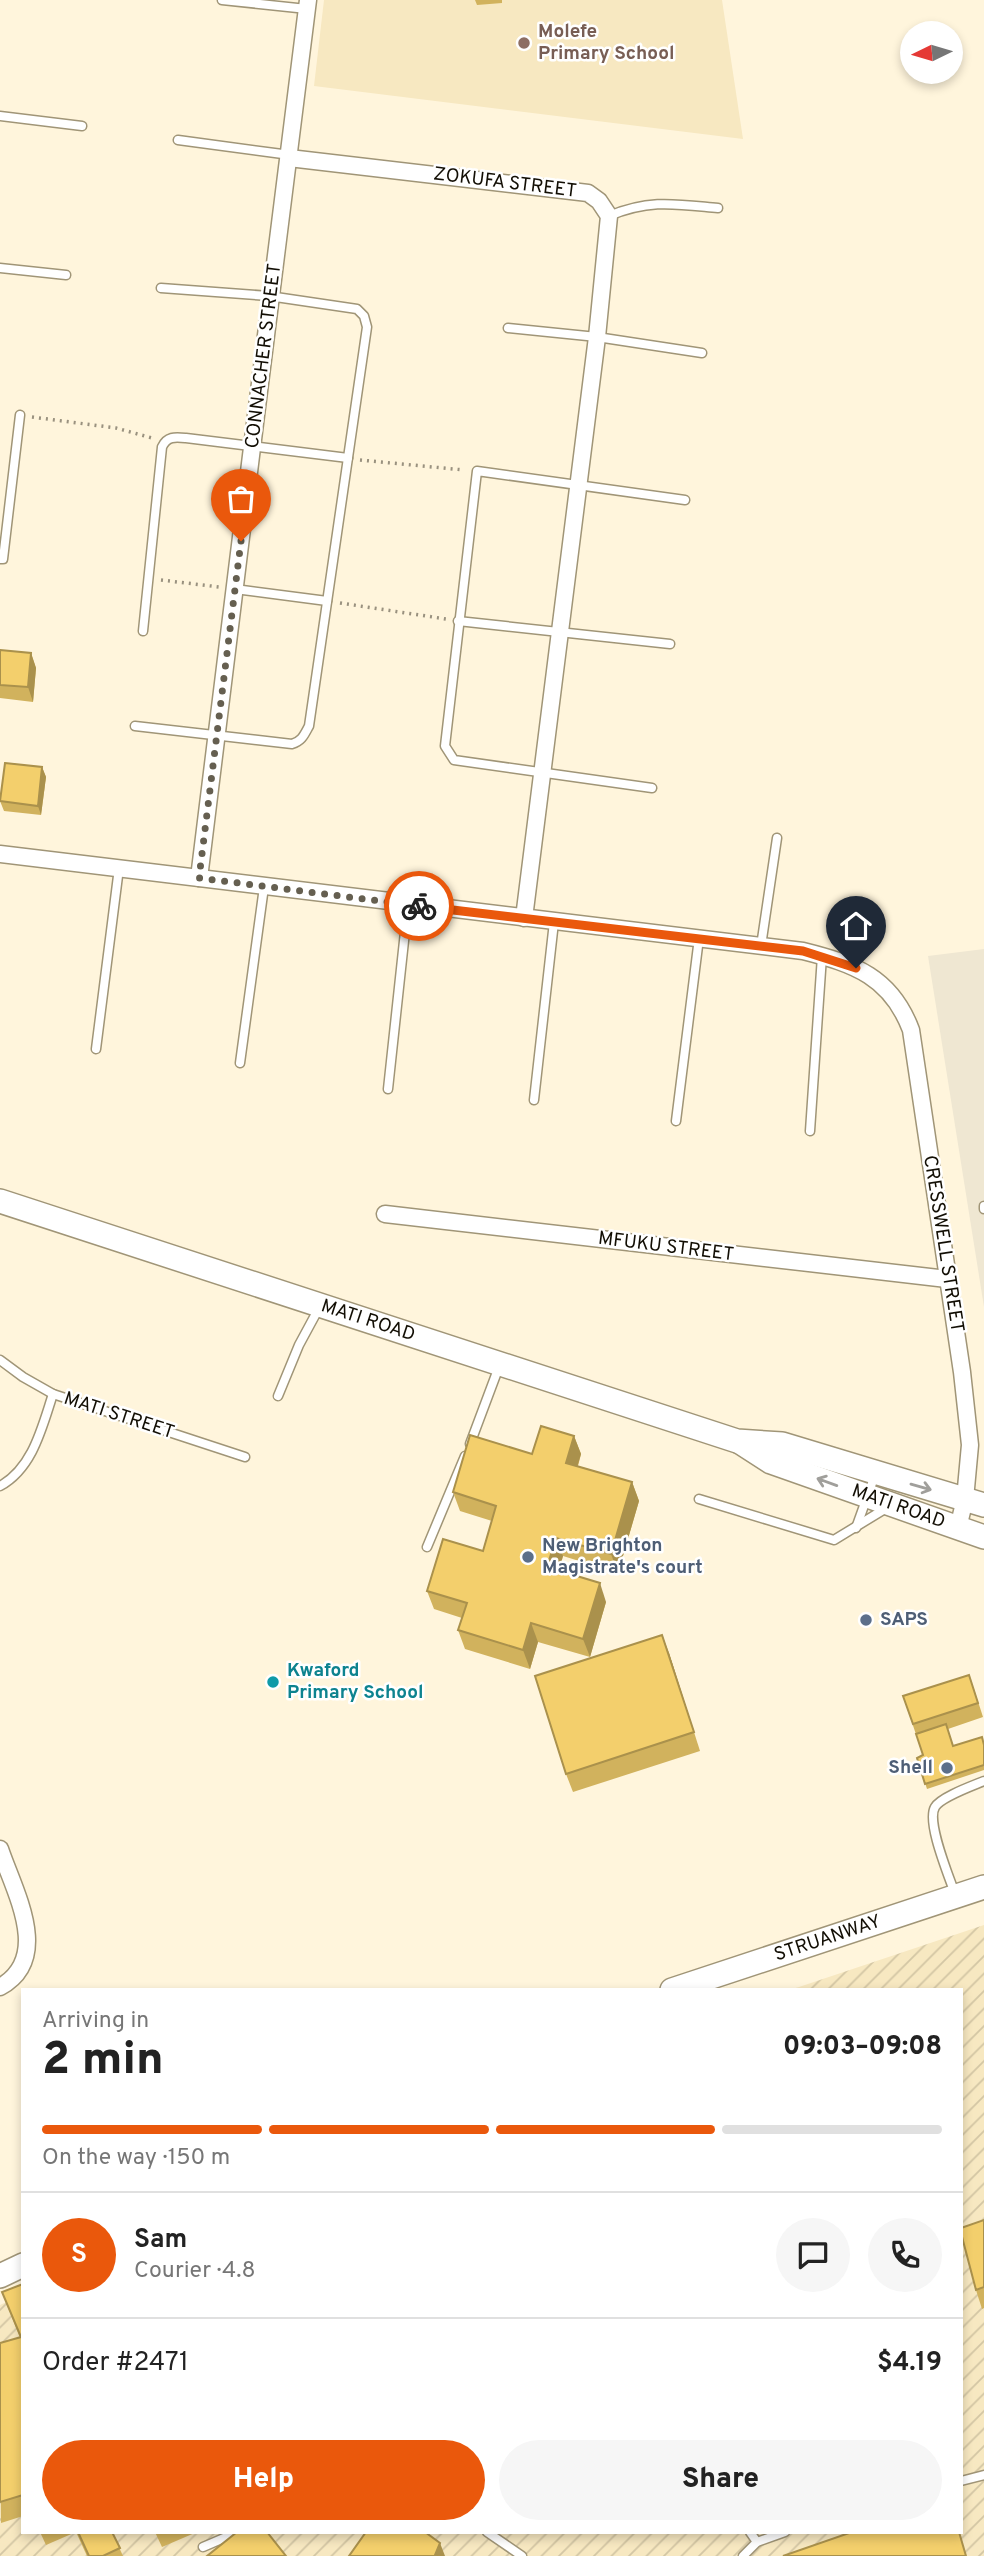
<!DOCTYPE html>
<meta charset="utf-8">
<style>
body{margin:0;font-family:Overpass,sans-serif;background:#f6f6f6;color:#222;height:100vh;display:flex;flex-direction:column;font-size:26px;white-space:nowrap}
*{box-sizing:border-box;margin:0}
p{font-size:23px;color:#767676}
.icon{flex:none;width:38px;height:38px;fill:none;stroke:currentColor;stroke-width:2;stroke-linecap:round;stroke-linejoin:round}
.map{position:relative;flex:1;overflow:hidden}
.side{position:absolute;left:21px;top:1988px;width:942px;height:546px;display:flex;flex-direction:column;background:#fff;border-radius:0px;box-shadow:0 4px 10px #0003}
.side>*{flex:none}
.needle{width:46px;rotate:265deg}
.buttons{position:absolute;left:900px;top:21px;display:grid;gap:14px}
.buttons a{display:grid;place-items:center;width:63px;height:63px;border-radius:50%;background:#fff;box-shadow:0 4px 10px #0003;font-size:35px}
.pin{position:absolute;display:grid;place-items:center;width:60px;height:60px;color:#fff;margin:-72px -30px;border-radius:50% 50% 50% 0;rotate:-45deg;box-shadow:0 0 7px #0007}
.pin .icon{rotate:45deg}
.courier{position:absolute;display:grid;place-items:center;width:70px;height:70px;margin:-35px;border:5px solid #ea580c;border-radius:50%;background:#fff;color:#222;box-shadow:0 2px 9px #0007}
.overview em{font-style:normal;font-weight:800}
.overview div{display:flex;flex-direction:column-reverse}
.overview{display:flex;align-items:center;justify-content:space-between;height:119px;padding:0 21px}
h1{font-size:46px;font-weight:800;line-height:52px}
.bar{display:grid;grid-template-columns:repeat(4,1fr);gap:10px 7px;align-content:center;height:84px;padding:0 21px}
.bar i{height:9px;border-radius:5px;background:#e0e0e0}
.bar .selected{background:#ea580c}
.bar p{grid-column:span 4}
.line{display:flex;align-items:center;gap:18px;padding:0 21px;border-top:2px solid #e0e0e0}
.line div{flex:1}
.round{display:grid;place-items:center;flex:none;width:74px;height:74px;border-radius:37px;background:#f6f6f6}
.button{display:flex;gap:14px;margin-top:auto;padding:14px 21px}
.button a{flex:1;height:80px;border-radius:42px;background:#ea580c;color:#fff;font-size:28px;font-weight:800;line-height:80px;text-align:center}
.button a+a{background:#f6f6f6;color:#222}
.map>svg:first-child{display:block}
.industrial{fill:url(#industrial-furrows)}
.built{fill:#f7e8c1}
.medical{fill:#efe7d2}
.lines{fill:none;stroke-linecap:round;stroke-linejoin:round}
.lane-casing{stroke:#a09577;stroke-width:11}
.street-casing{stroke:#a09577;stroke-width:19}
.secondary-casing{stroke:#a09577;stroke-width:26}
.path{stroke:#99917f;stroke-width:3.5;stroke-dasharray:2 5;stroke-linecap:butt}
.lane{stroke:#fff;stroke-width:8}
.street{stroke:#fff;stroke-width:16}
.secondary{stroke:#fff;stroke-width:23}
.wall{fill:#d1b25d}
.shaded-wall{fill:#aa914c}
.building{fill:#f3cf6c;stroke:#aa914c;stroke-width:2}
.oneway{stroke:#a09f9b}
.done{stroke:#655f50;stroke-width:7;stroke-dasharray:0 12.6}
.route{stroke:#ea580c;stroke-width:9}
.education-dot{fill:#8d6e63;stroke:#fff;stroke-width:2.5}
.service-dot{fill:#5c6f8a;stroke:#fff;stroke-width:2.5}
.culture-dot{fill:#0f9aa8;stroke:#fff;stroke-width:2.5}
.labels{text-anchor:middle;dominant-baseline:central;stroke-width:5;stroke-linejoin:round;paint-order:stroke}
.education-label{font-size:19px;font-weight:bold;fill:#785e54;stroke:#fff;text-anchor:start}
.street-label{font-size:19px;fill:#120e04;stroke:#fff}
.service-label{font-size:19px;font-weight:bold;fill:#4e5e75;stroke:#fff;text-anchor:start}
.culture-label{font-size:19px;font-weight:bold;fill:#0d838f;stroke:#fff;text-anchor:start}
</style>
<div class="map">
<svg width="984" height="2556" viewBox="0 0 984 2556">
<defs>
<pattern id="industrial-furrows" width="10" height="10" patternUnits="userSpaceOnUse" patternTransform="scale(1.75)"><rect width="10" height="10" fill="#f7e8c1"/><path d="M-1 1l2-2M0 10L10 0M9 11l2-2" fill="none" stroke="#d3c6a4"/></pattern>
</defs>
<rect width="100%" height="100%" fill="#fff5dc"/>
<!-- industrial -->
<path class="industrial" d="M984,1925V2556H0V2305L23,2294V2532H961V1990H790Z"/>
<!-- built -->
<path class="built" d="M324,0H722L743,139L314,86Z"/>
<!-- medical -->
<path class="medical" d="M984,949V1307L928,956Z"/>
<g class="lines">
<defs>
<g id="lane">
<path d="M222,0L307,9"/>
<path d="M0,116L82,126"/>
<path d="M178,140L290,155"/>
<path d="M609,216C650,199 675,204 718,208"/>
<path d="M0,268L66,275"/>
<path d="M508,328L597,337L702,353"/>
<path d="M0,559H3L20,415"/>
<path d="M235,589L327,601"/>
<path d="M458,621L670,644"/>
<path d="M143,631L162,447C167,436 175,437 186,438L348,458"/>
<path d="M135,726L292,744C302,741 304,735 309,726L367,327L364,316L357,309L269,296L161,288"/>
<path d="M652,788L454,760L445,746L477,471L685,500"/>
<path d="M761,946L777,838"/>
<path d="M96,1049L119,868"/>
<path d="M240,1063L264,887"/>
<path d="M388,1089L408,904"/>
<path d="M534,1100L554,922"/>
<path d="M676,1121L699,938"/>
<path d="M810,1131L822,956"/>
<path d="M984,1206V1209"/>
<path d="M0,1360L23,1377L53,1394L245,1457"/>
<path d="M278,1396L299,1345L319,1308"/>
<path d="M470,1444L500,1364"/>
<path d="M0,1486C33,1468 42,1427 53,1394"/>
<path d="M699,1499L834,1540L888,1507"/>
<path d="M856,1528L875,1475"/>
<path d="M427,1547L465,1456"/>
<path d="M955,1894C949,1876 926,1822 935,1807C941,1797 972,1786 984,1781"/>
<path d="M961,2481L984,2475"/>
<path d="M487,2532L522,2556"/>
<path d="M750,2532L757,2542"/>
<path d="M203,2547L238,2532"/>
<path d="M743,2556L757,2542L785,2532"/>
</g>
<g id="street">
<path d="M289,158L588,193L599,201L609,216L597,337L524,918"/>
<path d="M0,854L803,951C855,964 891,977 911,1030L962,1372L970,1445L965,1499L958,1528"/>
<path d="M199,878C237,586 269,292 308,0"/>
<path d="M385,1214L947,1279"/>
<path d="M0,1849C14,1891 53,1958 0,1987"/>
</g>
<g id="secondary">
<path id="s1" d="M0,1201L737,1441L782,1444L984,1505"/>
<path id="s2" d="M740,1442L771,1462L984,1537"/>
<path id="s3" d="M672,1990L984,1887"/>
<path d="M0,2276L23,2265"/>
</g>
</defs>
<!-- lane casing -->
<use href="#lane" class="lane-casing"/>
<!-- street casing -->
<use href="#street" class="street-casing"/>
<!-- secondary casing -->
<use href="#secondary" class="secondary-casing"/>
<!-- path -->
<g class="path">
<path d="M32,417L116,428L152,438"/>
<path d="M360,460L464,470"/>
<path d="M161,580L219,587"/>
<path d="M340,603L446,619"/>
</g>
<!-- lane -->
<use href="#lane" class="lane"/>
<!-- street -->
<use href="#street" class="street"/>
<!-- secondary -->
<use href="#secondary" class="secondary"/>
</g>
<!-- wall -->
<g class="wall">
<path d="M475,0H502V3L477,5Z"/>
<path d="M0,650L31,653L36,668L33,702L0,698Z"/>
<path d="M42,767L46,777L41,815L4,811L0,801Z"/>
<path d="M574,1436L581,1454L578,1466L632,1482L639,1501L618,1573L563,1556L559,1571L606,1602L590,1657L538,1642L530,1669L465,1649L458,1630L462,1618L434,1609L427,1591L483,1551L492,1521L460,1511L453,1492L532,1454Z"/>
<path d="M669,1653L700,1751L573,1792L566,1774Z"/>
<path d="M974,1689L983,1717L948,1729L953,1746L984,1744V1770L927,1789L917,1758L923,1755L903,1696Z"/>
<path d="M984,2220V2308L982,2309L976,2290Z"/>
<path d="M23,2284V2516L1,2523L0,2343L20,2338L2,2292Z"/>
<path d="M40,2532H76L46,2545Z"/>
<path d="M76,2532H112L123,2556H87Z"/>
<path d="M155,2532H197L162,2547Z"/>
</g>
<!-- shaded-wall -->
<g class="shaded-wall">
<path d="M31,653L36,668L33,702L28,687Z"/>
<path d="M42,767L46,777L41,815L38,806Z"/>
<path d="M574,1436L581,1454L573,1481L566,1463Z"/>
<path d="M632,1482L639,1501L618,1573L611,1554Z"/>
<path d="M556,1538L563,1556L554,1586L547,1567Z"/>
<path d="M600,1583L606,1602L590,1657L583,1639Z"/>
<path d="M531,1623L538,1642L530,1669L523,1650Z"/>
<path d="M662,1635L669,1653L700,1751L694,1732Z"/>
<path d="M440,2543L445,2556H435V2555Z"/>
</g>
<!-- building -->
<g class="building">
<path d="M0,650L31,653L28,687L0,685Z"/>
<path d="M5,763L42,767L38,806L0,801Z"/>
<path d="M541,1426L574,1436L566,1463L632,1482L611,1554L556,1538L547,1567L600,1583L583,1639L531,1623L523,1650L458,1630L467,1603L427,1591L443,1539L483,1551L496,1506L453,1492L470,1435L532,1454Z"/>
<path d="M662,1635L694,1732L566,1774L535,1676Z"/>
<path d="M969,1675L978,1703L913,1724L903,1696Z"/>
<path d="M946,1724L953,1746L982,1737L984,1745V1765L925,1784L917,1758L923,1755L916,1734Z"/>
<path d="M984,2220V2287L976,2290L961,2233V2228Z"/>
<path d="M23,2284V2495L0,2502V2343L21,2337L2,2292Z"/>
<path d="M78,2532H112L120,2548L103,2556H89Z"/>
<path d="M237,2532H267L286,2556H207Z"/>
<path d="M366,2532H425L440,2543L435,2555L437,2556H349Z"/>
<path d="M852,2532H959L966,2556H783Z"/>
</g>
<!-- one-way arrows -->
<defs><path id="oneway-shaft" d="M-6 0H5M1.5-3L5.5 0L1.5 3" fill="none" stroke-width="1.6" stroke-linecap="round" stroke-linejoin="round" transform="scale(1.75)"/></defs>
<g class="oneway">
<use href="#oneway-shaft" transform="translate(827 1482) rotate(-160)"/>
<use href="#oneway-shaft" transform="translate(921 1487) rotate(16)"/>
</g>
<g class="lines">
<!-- done -->
<path class="done" d="M241,541L199,878L419,906"/>
<!-- route -->
<path class="route" d="M419,906L803,951L856,968"/>
</g>
<!-- markers -->
<circle class="education-dot" cx="524" cy="43" r="7"/>
<g class="service-dot">
<circle cx="528" cy="1557" r="7"/>
<circle cx="866" cy="1620" r="7"/>
<circle cx="947" cy="1768" r="7"/>
</g>
<circle class="culture-dot" cx="273" cy="1682" r="7"/>
<g class="labels">
<!-- education labels -->
<g class="education-label">
<text x="538" y="32">Molefe<tspan x="538" dy="22">Primary School</tspan></text>
</g>
<!-- street labels -->
<g class="street-label">
<text transform="translate(505 183) rotate(7)">ZOKUFA STREET</text>
<text transform="translate(264 356) rotate(-83)">CONNACHER STREET</text>
<text transform="translate(943 1244) rotate(81)">CRESSWELL STREET</text>
<text transform="translate(666 1247) rotate(7)">MFUKU STREET</text>
<text stroke="none"><textPath href="#s1" startOffset="387">MATI ROAD</textPath></text>
<text transform="translate(119 1416) rotate(18)">MATI STREET</text>
<text stroke="none"><textPath href="#s2" startOffset="172">MATI ROAD</textPath></text>
<text stroke="none"><textPath href="#s3" startOffset="164">STRUANWAY</textPath></text>
</g>
<!-- service labels -->
<g class="service-label">
<text x="542" y="1546">New Brighton<tspan x="542" dy="22">Magistrate's court</tspan></text>
<text x="880" y="1620">SAPS</text>
<text x="933" y="1768" text-anchor="end">Shell</text>
</g>
<!-- culture labels -->
<g class="culture-label">
<text x="287" y="1671">Kwaford<tspan x="287" dy="22">Primary School</tspan></text>
</g>
</g>
</svg>
<div class="buttons">
<a><svg class="needle" viewBox="-14 -14 28 28"><path d="M0-13l5 13h-10z" fill="#e53935"/><path d="M0 13l5-13h-10z" fill="#767676"/></svg></a>
</div>
<div class="pin" style="left:241px;top:541px;background:#ea580c"><svg class="icon" aria-label="bag" viewBox="0 0 24 24"><path d="M5 8h14l-1 12H6zM9 8a3 3 0 0 1 6 0"/></svg></div>
<div class="pin" style="left:856px;top:968px;background:#1f2937"><svg class="icon" aria-label="home" viewBox="0 0 24 24"><path d="M3 11l9-7 9 7M6 9v11h12V9"/></svg></div>
<div class="courier" style="left:419px;top:906px"><svg class="icon" aria-label="bike" viewBox="0 0 24 24"><circle cx="6" cy="16" r="4"/><circle cx="18" cy="16" r="4"/><path d="M6 16l4-8h5l3 8M10 8l3 8H6M13 5h3"/></svg></div>
<section class="side">
<div class="overview"><div><h1>2 min</h1><p>Arriving in</p></div><em>09:03–09:08</em></div>
<div class="bar"><i class="selected"></i><i class="selected"></i><i class="selected"></i><i></i><p>On the way · 150 m</p></div>
<div class="line" style="height:126px"><b class="round" style="background:#ea580c;color:#fff">S</b><div><b>Sam</b><p>Courier · 4.8</p></div><a class="round"><svg class="icon" aria-label="chat" viewBox="0 0 24 24"><path d="M4 5h16v11H9l-5 4z"/></svg></a><a class="round"><svg class="icon" aria-label="phone" viewBox="0 0 24 24"><path d="M5 4h4l2 5-3 2q2 4 5 5l2-3 5 2v4C11 20 4 13 5 4z"/></svg></a></div>
<div class="line" style="height:91px"><div>Order #2471</div><b>$4.19</b></div>
<div class="button"><a>Help</a><a>Share</a></div>
</section>
</div>
